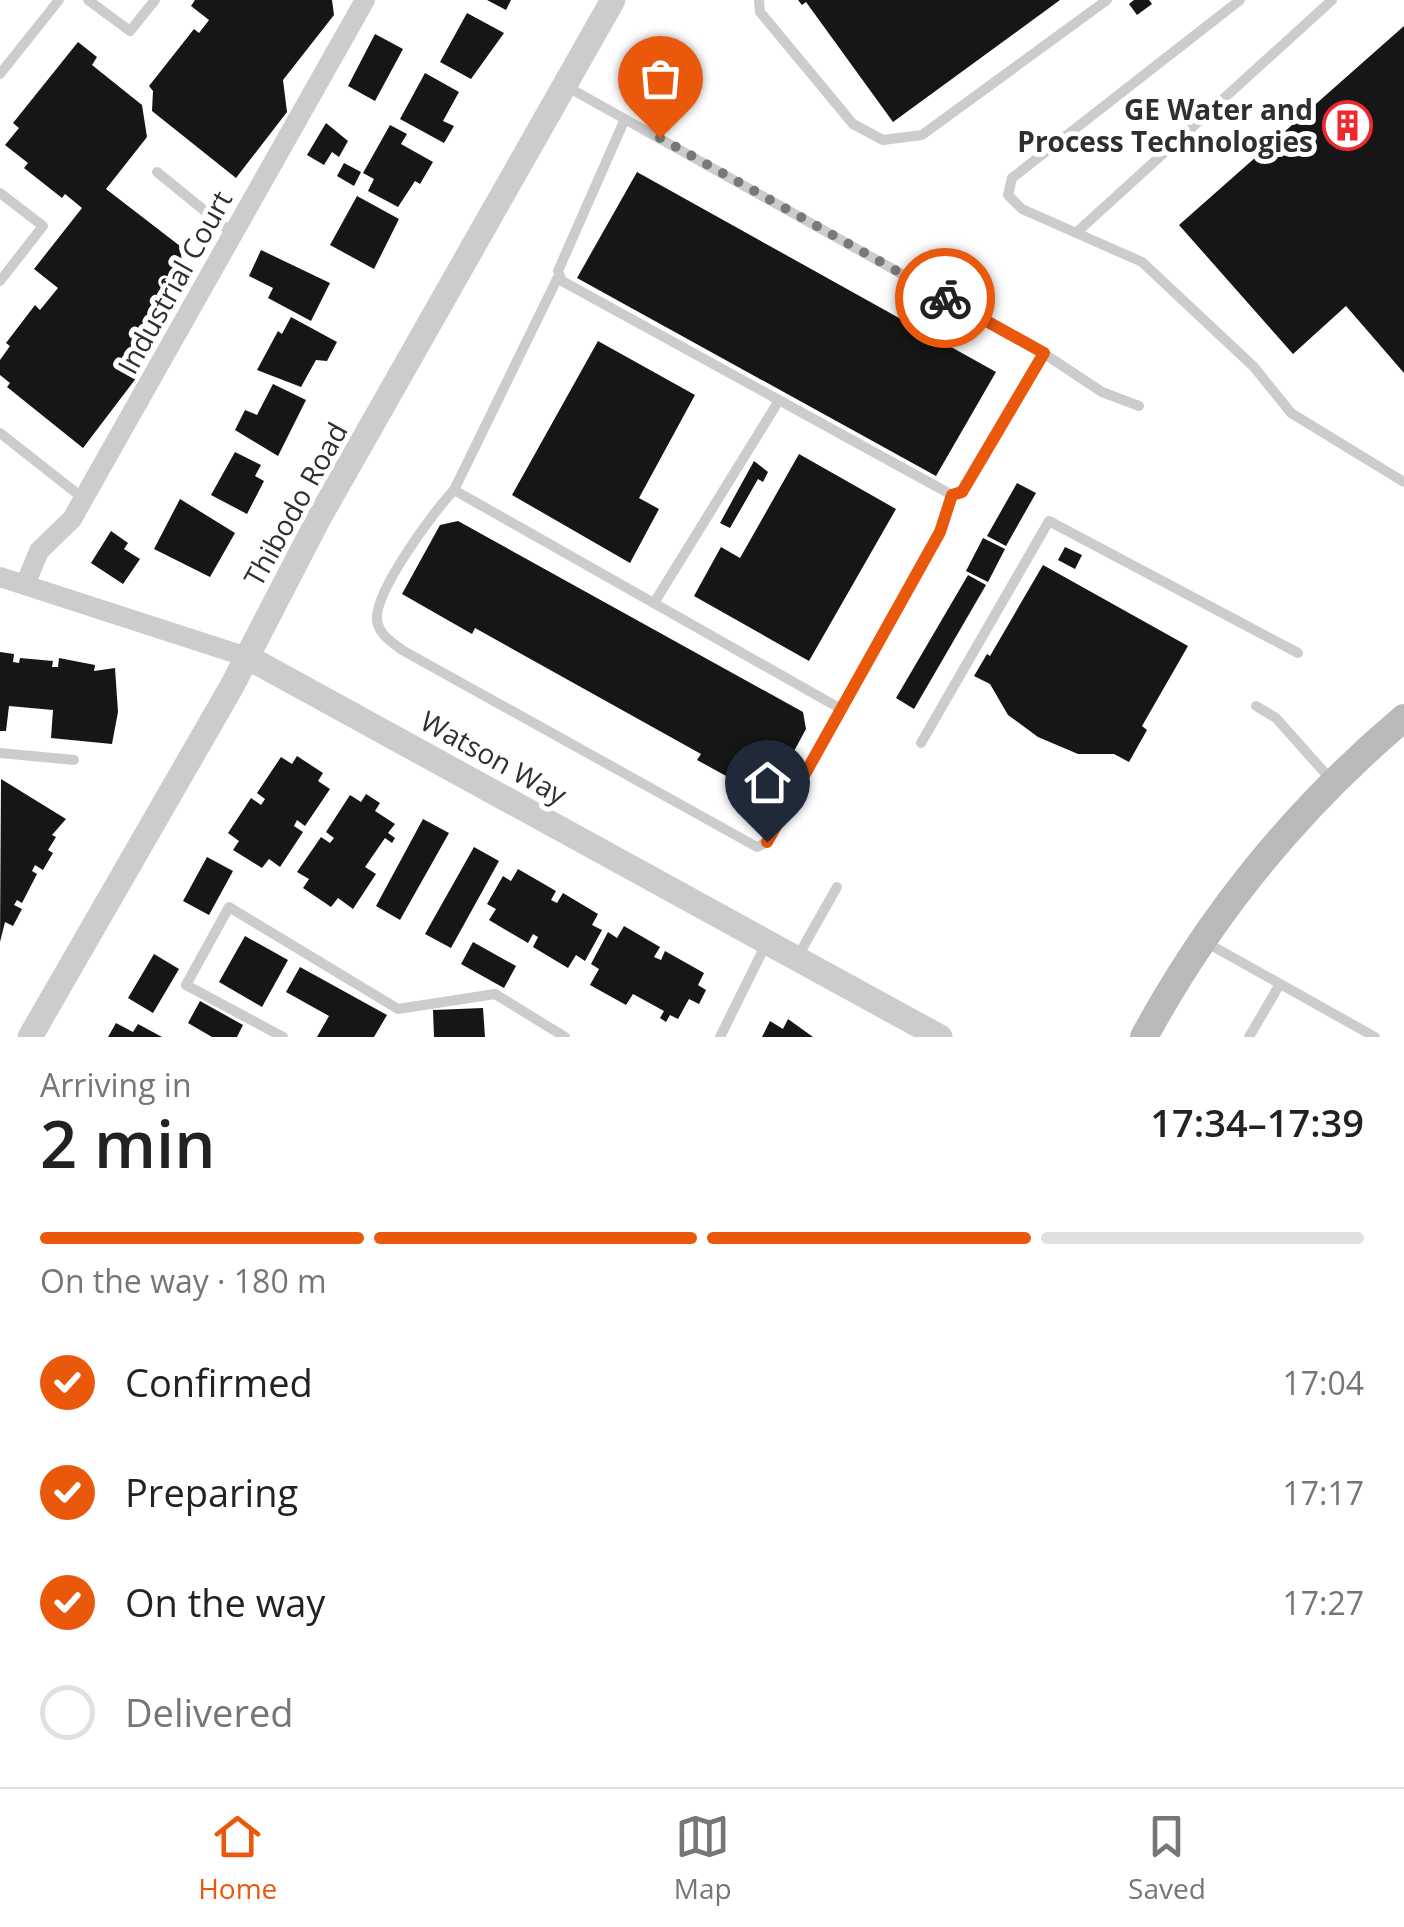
<!DOCTYPE html>
<meta charset="utf-8">
<style>
body{margin:0;font-family:"Open Sans",sans-serif;background:#f6f6f6;color:#222;height:100vh;display:flex;flex-direction:column;font-size:38px;white-space:nowrap}
*{box-sizing:border-box;margin:0}
p{font-size:32px;color:#767676}
.icon{flex:none;width:55px;height:55px;fill:none;stroke:currentColor;stroke-width:2;stroke-linecap:round;stroke-linejoin:round}
.map{position:relative;height:1037px;overflow:hidden}
.details{display:flex;flex-direction:column;background:#fff;flex:1}
.details>*{flex:none}
.pin{position:absolute;display:grid;place-items:center;width:85px;height:85px;color:#fff;margin:-102px -42px;border-radius:50% 50% 50% 0;rotate:-45deg;box-shadow:0 0 10px #0007}
.pin .icon{rotate:45deg}
.courier{position:absolute;display:grid;place-items:center;width:100px;height:100px;margin:-50px;border:8px solid #ea580c;border-radius:50%;background:#fff;color:#222;box-shadow:0 2px 12px #0007}
.head em{font-style:normal;font-weight:600}
.head div{display:flex;flex-direction:column-reverse}
.head{display:flex;align-items:center;justify-content:space-between;height:170px;padding:0 40px}
h1{font-size:65px;font-weight:600;line-height:75px}
.bar{display:grid;grid-template-columns:repeat(4,1fr);gap:15px 10px;align-content:center;height:120px;padding:0 40px}
.bar i{height:12px;border-radius:8px;background:#e0e0e0}
.bar .current{background:#ea580c}
.bar p{grid-column:span 4}
ol{padding:0 40px;list-style:none}
li{display:flex;align-items:center;gap:30px;height:110px}
li p{margin-inline-start:auto}
li .icon{padding:10px;border-radius:50%;background:#ea580c;color:#fff;stroke-width:4}
li:last-child{color:#767676}
li i{width:55px;height:55px;border:5px solid #e0e0e0;border-radius:50%}
.tabs{display:flex;justify-content:space-around;align-items:center;height:140px;border-top:2px solid #e0e0e0;background:#fff;font-size:28px;color:#767676}
.tabs a{display:grid;justify-items:center;gap:5px}
.tabs .current{color:#ea580c}
.map>svg:first-child{display:block}
.building{fill:#161616}
.lines{fill:none;stroke-linecap:round;stroke-linejoin:round}
.service{stroke:#ccc;stroke-width:10}
.minor{stroke:#ccc;stroke-width:20}
.tertiary{stroke:#ccc;stroke-width:25}
.secondary{stroke:#b9b9b9;stroke-width:28}
.done{stroke:#787878;stroke-width:10;stroke-dasharray:0 18}
.route{stroke:#ea580c;stroke-width:12}
.labels{text-anchor:middle;dominant-baseline:central;stroke-width:10;stroke-linejoin:round;paint-order:stroke}
.poi-label{font-size:28px;font-weight:bold;fill:#2f2f2f;stroke:#fff;text-anchor:end}
.street-label{font-size:28px;fill:#2f2f2f;stroke:#fff}
</style>
<div class="map">
<svg width="1404" height="1037" viewBox="0 0 1404 1037">
<rect width="100%" height="100%" fill="#fff"/>
<!-- building -->
<g class="building">
<path d="M195,0H332L334,15L283,80L287,112L236,178L152,111L153,91L149,86L194,29L199,33L209,20L191,6Z"/>
<path d="M487,0H511L506,10Z"/>
<path d="M798,0H1060L893,122L806,2L802,5Z"/>
<path d="M1134,0H1149L1152,4L1137,15L1129,4Z"/>
<path d="M467,13L504,33L471,79L440,62Z"/>
<path d="M1404,26V373L1346,306L1293,354L1179,225Z"/>
<path d="M375,34L403,49L375,101L348,86Z"/>
<path d="M78,42L97,57L92,65L142,105L147,137L106,189L180,246L184,280L132,347L137,377L83,448L7,387L10,383L0,375V360L10,346L6,343L35,305L40,310L58,288L34,269L82,208L65,194L62,198L24,168L28,163L5,145L19,128L13,123Z"/>
<path d="M425,73L459,92L443,121L454,126L444,143L400,119Z"/>
<path d="M326,123L348,141L339,157L332,152L324,165L307,155Z"/>
<path d="M390,125L407,134L401,144L433,162L420,184L415,181L398,207L368,191L374,179L363,173Z"/>
<path d="M344,163L361,172L354,186L337,176Z"/>
<path d="M637,172L996,372L936,476L577,278Z"/>
<path d="M357,196L399,219L374,269L330,245Z"/>
<path d="M261,250L330,283L311,321L268,298L273,288L249,276Z"/>
<path d="M291,317L337,342L327,361L316,360L301,387L257,370L278,331L282,334Z"/>
<path d="M598,341L695,395L639,498L659,509L630,563L512,495Z"/>
<path d="M273,384L306,400L278,456L235,430L245,410L257,415Z"/>
<path d="M235,452L261,465L255,476L264,481L247,514L211,495Z"/>
<path d="M799,454L896,509L809,661L694,596L721,547L740,558Z"/>
<path d="M754,461L768,472L763,482L758,479L730,528L720,523Z"/>
<path d="M1017,483L1036,493L1006,546L987,536Z"/>
<path d="M180,499L235,533L210,577L154,549Z"/>
<path d="M458,521L803,712L806,729L768,799L697,760L701,754L475,628L472,634L402,594L440,525Z"/>
<path d="M111,531L128,543L124,549L140,559L123,584L91,563Z"/>
<path d="M983,538L1005,549L988,582L966,571Z"/>
<path d="M1065,547L1082,555L1075,569L1058,560Z"/>
<path d="M1043,565L1188,646L1142,726L1147,730L1129,762L1114,754H1078L1038,737L1008,715L990,684L974,676L987,654L990,656Z"/>
<path d="M968,575L986,585L914,709L896,698Z"/>
<path d="M0,652L14,654L13,662L19,663L20,658L53,661L52,667H58L59,658L95,665L94,671L115,668L118,712L112,744L51,738L53,710L9,706L6,731H0Z"/>
<path d="M297,756L323,773L318,781L330,789L305,826L297,820L294,826L303,832L280,867L269,859L262,868L233,850L239,841L228,833L251,798L261,805L265,799L257,793L281,757L292,764Z"/>
<path d="M1,779L66,819L52,835L56,837L48,850L53,853L43,870L35,865L32,871L37,874L22,903L17,900L14,905L22,909L13,926L5,922L0,942Z"/>
<path d="M366,794L380,803L375,811L395,824L388,833L395,838L392,843L385,838L365,867L376,874L353,909L338,898L331,907L303,888L309,879L297,872L321,837L330,843L334,838L326,832L350,795L361,802Z"/>
<path d="M423,819L449,833L400,920L376,906Z"/>
<path d="M474,847L499,861L451,948L425,934Z"/>
<path d="M207,857L233,871L209,915L183,901Z"/>
<path d="M518,869L556,891L551,900L557,903L563,893L598,914L592,925L602,930L585,961L576,955L568,968L533,947L538,937L533,934L528,943L489,920L496,909L487,904L503,876L511,881Z"/>
<path d="M624,926L660,947L654,957L661,960L665,951L704,973L698,985L706,990L699,1004L689,999L678,1019L670,1015L666,1022L660,1018L664,1011L633,994L626,1005L590,985L599,969L591,964L608,932L617,938Z"/>
<path d="M245,936L288,960L262,1007L219,982Z"/>
<path d="M473,942L516,966L504,988L461,964Z"/>
<path d="M154,954L179,969L153,1013L128,998Z"/>
<path d="M300,967L387,1015L374,1037H317L329,1016L286,992Z"/>
<path d="M200,1001L243,1025L237,1037H212L188,1023Z"/>
<path d="M483,1008L485,1037H434L433,1010Z"/>
<path d="M788,1019L813,1037H762L770,1021L783,1029Z"/>
<path d="M116,1023L133,1032L138,1024L162,1037H108Z"/>
</g>
<g class="lines">
<!-- service -->
<g class="service">
<path d="M88,0L130,31L155,0"/>
<path d="M759,0L760,12L853,124L883,140L922,135L1107,0"/>
<path d="M1240,0L1012,178L1008,195L1022,209L1142,262L1254,367L1291,413L1404,482"/>
<path d="M0,74L59,0"/>
<path d="M564,85L1043,353L1102,392L1139,406"/>
<path d="M625,119L558,271L562,281L952,495L962,492L1043,353"/>
<path d="M157,172L232,233"/>
<path d="M0,193L43,226L0,281"/>
<path d="M1076,233L1332,0"/>
<path d="M558,277L454,490C434,511 374,592 377,620C379,635 392,642 402,650L757,847L767,842L940,532L952,495"/>
<path d="M0,433L84,499"/>
<path d="M454,490L841,709"/>
<path d="M654,603L778,402"/>
<path d="M1256,706L1276,718L1333,782"/>
<path d="M921,743L1049,521L1298,653"/>
<path d="M0,753L74,760"/>
<path d="M1207,943L1375,1037"/>
<path d="M798,956L837,887"/>
<path d="M283,1037L186,985L229,907L398,1009L495,994L565,1037"/>
<path d="M720,1037L767,942"/>
<path d="M1249,1037L1280,984"/>
</g>
<!-- minor -->
<g class="minor">
<path d="M0,577L247,657"/>
<path d="M25,585L39,551L72,519L365,0"/>
</g>
<!-- tertiary -->
<g class="tertiary">
<path d="M247,657L940,1037"/>
<path d="M30,1037L232,686L319,518L613,0"/>
</g>
<!-- secondary -->
<path class="secondary" d="M1144,1037C1210,915 1297,808 1404,718"/>
</g>
<g class="lines">
<!-- done -->
<path class="done" d="M660,138L945,298"/>
<!-- route -->
<path class="route" d="M767,842L940,532L952,495L962,492L1044,353L945,298"/>
</g>
<!-- icons -->
<defs>
<symbol id="building-ring" viewBox="-11 -11 22 22"><circle r="9.5" fill="#fff" stroke="#ef272e" stroke-width="1.5"/><path d="M-4-6H4V6H1V3H-1V6H-4ZM-2.5-4.3h1.7v1.8h-1.7ZM.8-4.3h1.7v1.8H.8ZM-2.5-1h1.7V.8h-1.7ZM.8-1h1.7V.8H.8Z" fill="#ef272e"/></symbol>
</defs>
<g fill-rule="evenodd">
<use href="#building-ring" x="1320" y="98" width="55" height="55"/>
</g>
<g class="labels">
<!-- poi labels -->
<g class="poi-label">
<text x="1313" y="109">GE Water and<tspan x="1313" dy="32">Process Technologies</tspan></text>
</g>
<!-- street labels -->
<g class="street-label">
<text transform="translate(174 282) rotate(-61)">Industrial Court</text>
<text transform="translate(295 504) rotate(-61)">Thibodo Road</text>
<text transform="translate(494 757) rotate(29)">Watson Way</text>
</g>
</g>
</svg>
<div class="pin" style="left:660px;top:138px;background:#ea580c"><svg class="icon" aria-label="bag" viewBox="0 0 24 24"><path d="M5 8h14l-1 12H6zM9 8a3 3 0 0 1 6 0"/></svg></div>
<div class="pin" style="left:767px;top:842px;background:#1f2937"><svg class="icon" aria-label="home" viewBox="0 0 24 24"><path d="M3 11l9-7 9 7M6 9v11h12V9"/></svg></div>
<div class="courier" style="left:945px;top:298px"><svg class="icon" aria-label="bike" viewBox="0 0 24 24"><circle cx="6" cy="16" r="4"/><circle cx="18" cy="16" r="4"/><path d="M6 16l4-8h5l3 8M10 8l3 8H6M13 5h3"/></svg></div>
</div>
<section class="details">
<div class="head"><div><h1>2 min</h1><p>Arriving in</p></div><em>17:34–17:39</em></div>
<div class="bar"><i class="current"></i><i class="current"></i><i class="current"></i><i></i><p>On the way · 180 m</p></div>
<ol>
<li><svg class="icon" aria-label="check" viewBox="0 0 24 24"><path d="M5 12l5 5 9-10"/></svg>Confirmed<p>17:04</p></li>
<li><svg class="icon" aria-label="check" viewBox="0 0 24 24"><path d="M5 12l5 5 9-10"/></svg>Preparing<p>17:17</p></li>
<li><svg class="icon" aria-label="check" viewBox="0 0 24 24"><path d="M5 12l5 5 9-10"/></svg>On the way<p>17:27</p></li>
<li><i></i>Delivered</li>
</ol>
</section>
<nav class="tabs">
<a class="current"><svg class="icon" aria-label="home" viewBox="0 0 24 24"><path d="M3 11l9-7 9 7M6 9v11h12V9"/></svg>Home</a>
<a><svg class="icon" aria-label="map" viewBox="0 0 24 24"><path d="M3 6l6-2 6 2 6-2v14l-6 2-6-2-6 2zM9 4v14M15 6v14"/></svg>Map</a>
<a><svg class="icon" aria-label="saved" viewBox="0 0 24 24"><path d="M7 4h10v16l-5-4-5 4z"/></svg>Saved</a>
</nav>
